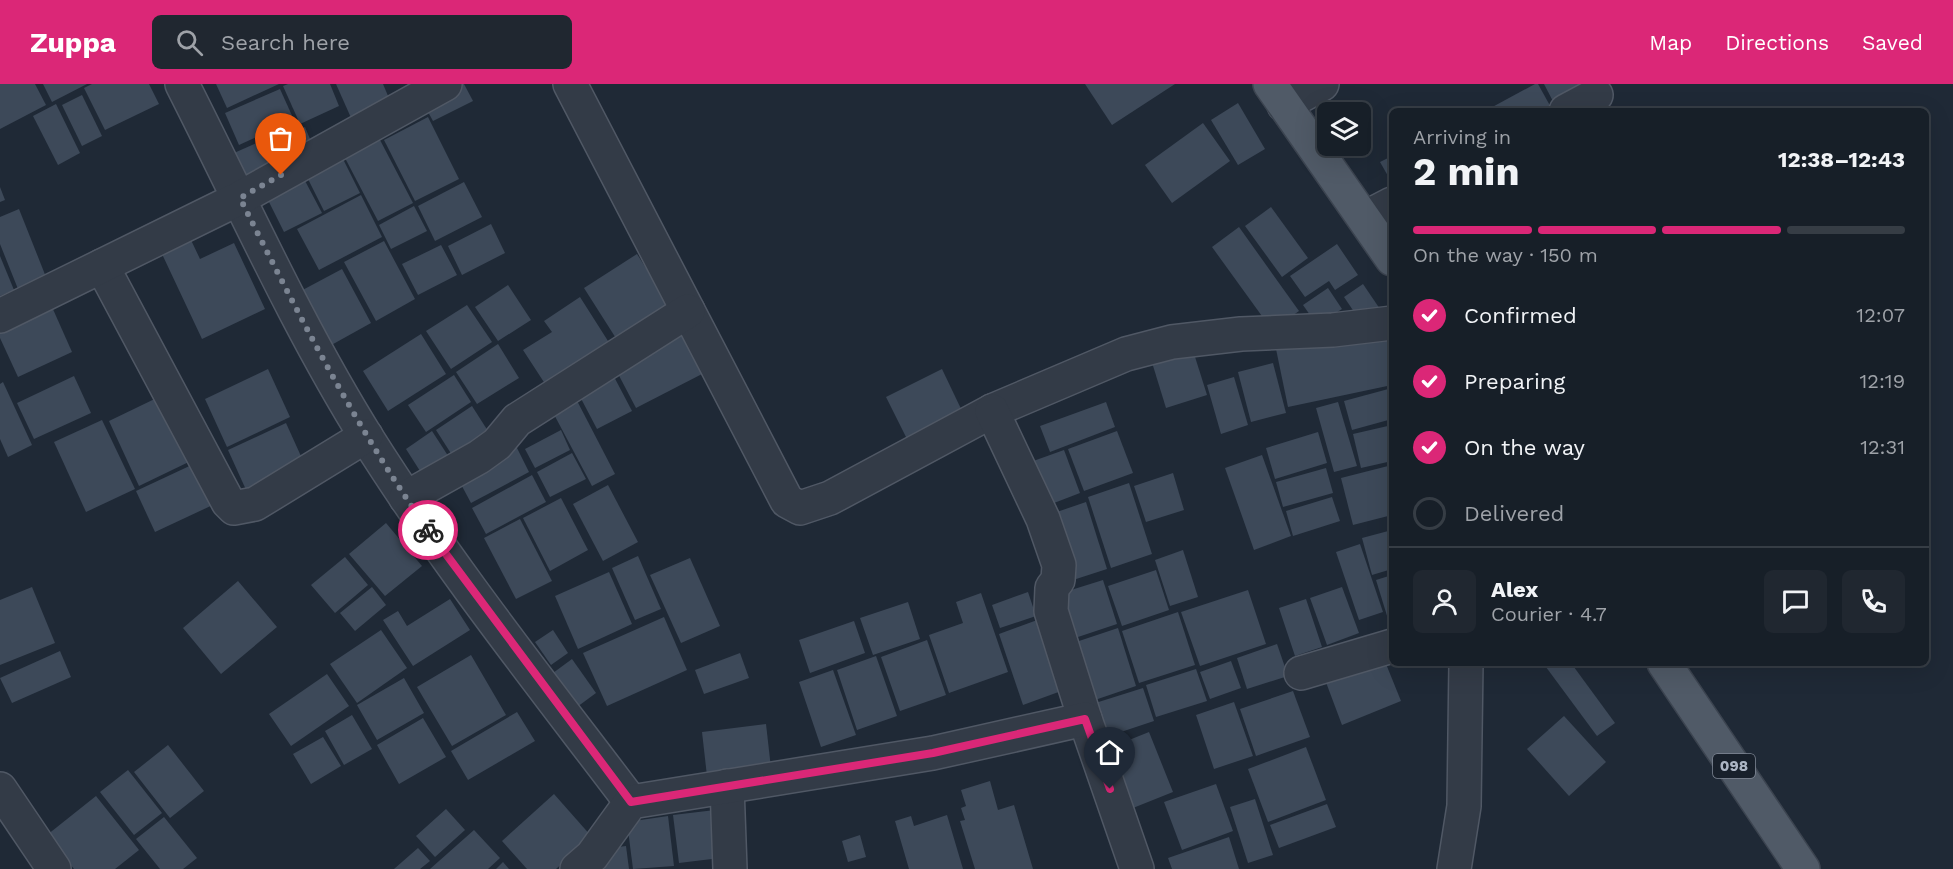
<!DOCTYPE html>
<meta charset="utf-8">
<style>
body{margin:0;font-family:"Work Sans",sans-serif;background:#202730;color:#f1f3f6;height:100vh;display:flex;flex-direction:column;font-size:22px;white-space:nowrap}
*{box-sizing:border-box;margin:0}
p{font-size:20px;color:#9ea2a8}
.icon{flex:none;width:33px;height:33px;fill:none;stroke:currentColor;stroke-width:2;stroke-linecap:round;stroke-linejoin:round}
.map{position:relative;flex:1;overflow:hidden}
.side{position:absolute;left:1389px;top:24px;width:540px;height:558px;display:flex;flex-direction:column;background:#171f28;border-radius:9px;box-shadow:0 6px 24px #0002,0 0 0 2px #363d45}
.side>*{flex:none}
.tools{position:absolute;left:1317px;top:18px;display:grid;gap:12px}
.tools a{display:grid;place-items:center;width:54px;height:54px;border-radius:9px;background:#171f28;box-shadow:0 6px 24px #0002,0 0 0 2px #363d45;font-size:30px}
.pin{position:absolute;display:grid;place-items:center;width:51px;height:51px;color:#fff;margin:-62px -26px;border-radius:50% 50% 50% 0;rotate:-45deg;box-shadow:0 0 6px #0007}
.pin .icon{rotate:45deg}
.courier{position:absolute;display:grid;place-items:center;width:60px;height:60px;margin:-30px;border:4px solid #db2777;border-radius:50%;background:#fff;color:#222;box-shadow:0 2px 8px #0007}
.headline em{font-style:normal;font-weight:700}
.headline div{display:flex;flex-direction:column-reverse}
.headline{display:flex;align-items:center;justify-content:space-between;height:102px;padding:0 24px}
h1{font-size:39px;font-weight:700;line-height:45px}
.bar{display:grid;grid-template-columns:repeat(4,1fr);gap:9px 6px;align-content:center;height:72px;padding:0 24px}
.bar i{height:8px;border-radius:4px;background:#363d45}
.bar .current{background:#db2777}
.bar p{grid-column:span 4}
.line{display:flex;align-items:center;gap:15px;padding:0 24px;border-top:2px solid #363d45}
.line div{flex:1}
.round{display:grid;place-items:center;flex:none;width:63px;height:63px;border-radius:9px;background:#202730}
ol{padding:0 24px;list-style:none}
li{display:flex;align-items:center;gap:18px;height:66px}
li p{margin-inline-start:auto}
li .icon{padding:6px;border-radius:50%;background:#db2777;color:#fff;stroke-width:4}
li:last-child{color:#9ea2a8}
li i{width:33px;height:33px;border:3px solid #363d45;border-radius:50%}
header{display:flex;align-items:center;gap:36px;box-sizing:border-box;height:84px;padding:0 30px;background:#db2777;color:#fff}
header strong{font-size:28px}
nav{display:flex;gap:33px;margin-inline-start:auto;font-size:21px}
.search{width:420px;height:54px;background:#202730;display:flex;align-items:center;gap:15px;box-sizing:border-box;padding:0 21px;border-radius:9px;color:#9ea2a8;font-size:22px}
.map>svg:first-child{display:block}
.building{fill:#3d4959}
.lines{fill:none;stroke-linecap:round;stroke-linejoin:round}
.minor-casing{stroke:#505865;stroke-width:36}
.major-casing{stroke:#3c4450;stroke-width:36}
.minor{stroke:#333b47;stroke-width:33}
.major{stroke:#505a67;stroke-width:33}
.done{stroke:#7b8492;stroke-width:6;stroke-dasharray:0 10.8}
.route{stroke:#db2777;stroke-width:8}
.labels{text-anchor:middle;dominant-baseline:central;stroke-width:6;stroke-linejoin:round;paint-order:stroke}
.shield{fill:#18202b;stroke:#808896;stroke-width:1.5}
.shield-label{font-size:15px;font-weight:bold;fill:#acb5c4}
</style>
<header>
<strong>Zuppa</strong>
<div class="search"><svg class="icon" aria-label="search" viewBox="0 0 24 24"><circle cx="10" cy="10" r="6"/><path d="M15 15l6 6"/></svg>Search here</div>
<nav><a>Map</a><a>Directions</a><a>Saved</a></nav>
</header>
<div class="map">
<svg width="1953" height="785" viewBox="0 0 1953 785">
<rect width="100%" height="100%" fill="#1f2936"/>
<!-- building -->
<g class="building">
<path d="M0,0H35L46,21L0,45Z"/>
<path d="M43,0H87L52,18Z"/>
<path d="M92,0H149L159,20L105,46L84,4Z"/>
<path d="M216,0H279L227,24Z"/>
<path d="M288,0H330L339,22L300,40L283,2Z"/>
<path d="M336,0H383L391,19L352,36Z"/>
<path d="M454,0H464L473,17L433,37L422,17Z"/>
<path d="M1085,0H1175L1112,41Z"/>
<path d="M1535,0H1538L1553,27H1485Z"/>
<path d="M1544,0H1606L1557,25Z"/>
<path d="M280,5L294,36L239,61L225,29Z"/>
<path d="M82,11L102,52L82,62L62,21Z"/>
<path d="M1238,19L1265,65L1238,81L1211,36Z"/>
<path d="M56,20L80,69L58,81L33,32Z"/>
<path d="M428,33L459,95L415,117L384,56Z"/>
<path d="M1203,39L1230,77L1172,119L1145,81Z"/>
<path d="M305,43L315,67L300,73L289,50Z"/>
<path d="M284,47L297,76L247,99L234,69Z"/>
<path d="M380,56L413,119L378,137L345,74Z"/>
<path d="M1392,72V99L1380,78Z"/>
<path d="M343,75L360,109L324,127L307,93Z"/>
<path d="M303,93L322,129L284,148L266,112Z"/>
<path d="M464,98L482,133L435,157L418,122Z"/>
<path d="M0,103L5,116L0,118Z"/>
<path d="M361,111L382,153L319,186L297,145Z"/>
<path d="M414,122L427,147L391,165L379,141Z"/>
<path d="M1271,123L1308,174L1282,193L1245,142Z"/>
<path d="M19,125L46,193L18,205L0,160V133Z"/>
<path d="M491,140L505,169L462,191L448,162Z"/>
<path d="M1239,143L1299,227L1272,246L1212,163Z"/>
<path d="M191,156L200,175L234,159L265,225L202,255L162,170Z"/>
<path d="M384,157L415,215L376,237L344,178Z"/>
<path d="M1337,160L1358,191L1335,206L1329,197L1305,213L1290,192Z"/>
<path d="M441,161L457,191L418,211L402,180Z"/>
<path d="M637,170L672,225L619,259L584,204Z"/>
<path d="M0,172L14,206L0,212Z"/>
<path d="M342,185L371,239L326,264L297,209Z"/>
<path d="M1363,200L1382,228L1363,241L1344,213Z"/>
<path d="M508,201L531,236L498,257L475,223Z"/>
<path d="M1328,204L1342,225L1317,241L1303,221Z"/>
<path d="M580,213L615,268L551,309L523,266L552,248L544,237Z"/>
<path d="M467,221L492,258L451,285L426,247Z"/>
<path d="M52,223L72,268L18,293L0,254V247Z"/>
<path d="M1392,240V301L1288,323L1276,265Z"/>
<path d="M681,249L702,290L636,324L615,284Z"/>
<path d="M421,250L446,290L388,327L363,287Z"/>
<path d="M498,260L519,294L477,320L456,288Z"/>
<path d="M1191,260L1207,311L1166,324L1150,272Z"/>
<path d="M1273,279L1286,329L1251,338L1238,288Z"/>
<path d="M268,285L290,333L227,363L205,315Z"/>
<path d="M942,285L963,329L908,357L886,313Z"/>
<path d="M611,287L632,327L597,345L576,305Z"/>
<path d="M454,291L471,318L426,348L408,321Z"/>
<path d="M74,292L91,329L34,355L17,319Z"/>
<path d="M1234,293L1248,341L1221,350L1207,301Z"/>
<path d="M3,298L32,361L8,373L0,355V300Z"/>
<path d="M1392,304V335L1352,346L1344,317Z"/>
<path d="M167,309L197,374L139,402L109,337Z"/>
<path d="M573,309L615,390L592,402L549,321Z"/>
<path d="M1106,318L1115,343L1050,368L1040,342Z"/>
<path d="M1338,318L1357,382L1334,388L1316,324Z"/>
<path d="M472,322L495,358L459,382L436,346Z"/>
<path d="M102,336L135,405L86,428L54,358Z"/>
<path d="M286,339L305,381L247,408L228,366Z"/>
<path d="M1392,341V377L1361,384L1353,350Z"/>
<path d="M561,346L570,366L535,384L525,365Z"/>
<path d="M432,347L454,381L427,398L406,365Z"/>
<path d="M1117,347L1133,389L1084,407L1068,365Z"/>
<path d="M1318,348L1327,379L1275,395L1266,364Z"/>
<path d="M515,360L529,388L471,419L456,391Z"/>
<path d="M1064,366L1080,409L1041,424L1025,380Z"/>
<path d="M572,369L586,395L550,413L537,388Z"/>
<path d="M1262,371L1291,452L1254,466L1225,384Z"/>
<path d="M198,378L217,419L155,448L136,407Z"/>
<path d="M1392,381V431L1353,441L1341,394Z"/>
<path d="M1326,384L1333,409L1283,423L1276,398Z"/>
<path d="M1173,389L1184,426L1146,438L1134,402Z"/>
<path d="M532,391L546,418L486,450L472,424Z"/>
<path d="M1129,399L1152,470L1111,484L1088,413Z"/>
<path d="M608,401L638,458L603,477L573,420Z"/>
<path d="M1332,413L1340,437L1293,452L1286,427Z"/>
<path d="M561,414L588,466L550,487L523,434Z"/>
<path d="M1086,418L1107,485L1070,497L1048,431Z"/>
<path d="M520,435L552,497L516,515L484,454Z"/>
<path d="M386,439L422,482L385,512L349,470Z"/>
<path d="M1392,446V485L1372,491L1362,454Z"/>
<path d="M1360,460L1383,528L1359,536L1336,468Z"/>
<path d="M1183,466L1198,513L1170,522L1155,476Z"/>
<path d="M638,472L661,525L635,536L612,484Z"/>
<path d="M345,473L368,501L335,529L311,501Z"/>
<path d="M690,474L720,542L681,559L650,491Z"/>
<path d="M1156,486L1169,526L1122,542L1108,502Z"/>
<path d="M609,488L632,540L578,565L555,512Z"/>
<path d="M1392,491V534L1388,535L1376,496Z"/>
<path d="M1103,496L1117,540L1069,556L1055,511Z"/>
<path d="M238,497L277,543L221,590L183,544Z"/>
<path d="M32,503L55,559L0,581V516Z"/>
<path d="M372,503L386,521L355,547L340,529Z"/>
<path d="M1342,503L1359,549L1327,561L1310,514Z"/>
<path d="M1248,506L1266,560L1200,582L1181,528Z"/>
<path d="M1028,508L1036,532L1000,544L992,521Z"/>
<path d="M981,509L1008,588L949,609L929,551L963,539L956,518Z"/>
<path d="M450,515L470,546L413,582L383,536L398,527L407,542Z"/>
<path d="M1306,515L1322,563L1295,572L1279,524Z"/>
<path d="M908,518L920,555L873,571L860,534Z"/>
<path d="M1178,528L1195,581L1139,599L1122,547Z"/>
<path d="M664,533L687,586L607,622L583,569Z"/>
<path d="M1040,535L1064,606L1023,621L999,550Z"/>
<path d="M854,537L865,569L810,589L799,556Z"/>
<path d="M1118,544L1136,602L1089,618L1070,560Z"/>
<path d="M381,546L407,584L357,619L330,580Z"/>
<path d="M553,546L568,569L551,581L535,558Z"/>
<path d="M927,556L946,611L900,627L881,573Z"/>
<path d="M1277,560L1288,592L1247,605L1237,574Z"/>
<path d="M60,567L71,593L12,619L0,594Z"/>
<path d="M740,569L749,594L704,610L695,586Z"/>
<path d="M1382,570L1401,617L1342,641L1324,593Z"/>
<path d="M471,571L506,631L452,662L417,603Z"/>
<path d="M876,572L897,632L857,646L837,586Z"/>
<path d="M572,575L596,609L577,623L553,589Z"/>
<path d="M1231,577L1241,604L1210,615L1200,588Z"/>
<path d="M1543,579H1571L1615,639L1597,652Z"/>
<path d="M1196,585L1207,617L1156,633L1146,601Z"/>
<path d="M833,586L856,651L821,663L799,598Z"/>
<path d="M327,590L349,622L291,662L269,630Z"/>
<path d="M404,594L424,629L377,656L357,621Z"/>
<path d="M1143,604L1154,637L1100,655L1089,621Z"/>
<path d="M1293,607L1310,653L1256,672L1240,625Z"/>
<path d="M1234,618L1253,672L1214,685L1196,631Z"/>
<path d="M517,628L535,657L468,696L451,667Z"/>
<path d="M352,631L372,665L344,681L325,647Z"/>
<path d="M1564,632L1606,678L1569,712L1527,665Z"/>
<path d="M423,634L446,673L399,700L377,661Z"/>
<path d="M766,640L771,684L707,692L702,648Z"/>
<path d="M1149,648L1173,708L1128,726L1104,666Z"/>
<path d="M323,653L341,682L311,700L293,670Z"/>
<path d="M168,661L204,707L170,734L134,688Z"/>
<path d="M1306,663L1326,716L1268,738L1248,685Z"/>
<path d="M128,686L162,729L134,751L100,708Z"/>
<path d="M990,697L998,726L1014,721L1033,785H975L960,737L965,736L961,724L966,722L961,706Z"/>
<path d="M1216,700L1233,747L1182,766L1164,718Z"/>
<path d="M554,710L592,753L556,785H527L502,757Z"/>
<path d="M96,712L139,766L115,785H74L47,751Z"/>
<path d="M1255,715L1273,771L1248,779L1230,723Z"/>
<path d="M1327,720L1336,743L1279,764L1270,741Z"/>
<path d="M446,725L465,746L435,773L416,752Z"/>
<path d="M715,726L720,774L679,779L673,731Z"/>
<path d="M947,731L963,785H909L895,737L911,732L914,742Z"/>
<path d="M668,732L674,782L633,785L627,738Z"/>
<path d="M164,733L197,774L183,785H160L136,755Z"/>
<path d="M474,746L500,774L488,785H430Z"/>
<path d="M860,751L866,773L848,778L842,757Z"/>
<path d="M1229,753L1239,785H1172L1168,774Z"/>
<path d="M626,762L629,785H605L602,765Z"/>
<path d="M418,764L430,777L420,785H394Z"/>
<path d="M503,778L509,785H496Z"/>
</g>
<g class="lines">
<defs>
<g id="minor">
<path d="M182,0C242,118 297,242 367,354C447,481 541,599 631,718"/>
<path d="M570,0L787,417L800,424L830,414L992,327L1126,270L1172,258L1241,250L1333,246L1392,239"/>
<path d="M1284,21L1322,0"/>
<path d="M1566,27L1596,11"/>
<path d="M1365,134L1392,120"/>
<path d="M102,182L228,418L234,424L255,420L366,352"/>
<path d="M0,232L240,114L445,0"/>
<path d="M992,327L1043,435L1059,481L1058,496L1052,504L1051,527L1085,635L1137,785"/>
<path d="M406,414L479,373L497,360L517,336L688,227"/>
<path d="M1301,589L1392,562"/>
<path d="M727,702L730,785"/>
<path d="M0,705L54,785"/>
<path d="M577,785L592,772L631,718L933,669L1085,635"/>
<path d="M1454,785L1464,722L1466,579"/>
</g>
<g id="major">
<path d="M1270,0L1392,175"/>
<path d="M1664,579L1803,785"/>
</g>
</defs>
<!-- minor casing -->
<use href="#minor" class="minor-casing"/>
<!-- major casing -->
<use href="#major" class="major-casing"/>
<!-- minor -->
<use href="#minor" class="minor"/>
<!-- major -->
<use href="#major" class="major"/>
</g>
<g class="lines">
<!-- done -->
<path class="done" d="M281,91L240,114C297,228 355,342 428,446"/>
<!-- route -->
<path class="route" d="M428,446L631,718L933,669L1085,635L1110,705"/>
</g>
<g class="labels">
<!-- shield labels -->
<rect class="shield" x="1713" y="670" width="42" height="24" rx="4.5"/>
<g class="shield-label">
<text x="1734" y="682">098</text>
</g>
</g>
</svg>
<div class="tools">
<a><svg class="icon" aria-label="layers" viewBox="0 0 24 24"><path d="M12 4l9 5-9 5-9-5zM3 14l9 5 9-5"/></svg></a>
</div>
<div class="pin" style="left:281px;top:91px;background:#ea580c"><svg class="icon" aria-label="bag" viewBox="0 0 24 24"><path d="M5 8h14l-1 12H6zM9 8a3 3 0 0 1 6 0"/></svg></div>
<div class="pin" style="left:1110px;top:705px;background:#1f2937"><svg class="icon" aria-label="home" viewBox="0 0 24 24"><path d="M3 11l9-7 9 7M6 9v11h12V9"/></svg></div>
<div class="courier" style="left:428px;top:446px"><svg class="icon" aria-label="bike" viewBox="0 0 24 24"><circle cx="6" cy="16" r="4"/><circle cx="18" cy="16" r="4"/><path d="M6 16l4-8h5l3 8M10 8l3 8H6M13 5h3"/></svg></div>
<section class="side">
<div class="headline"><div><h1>2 min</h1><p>Arriving in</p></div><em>12:38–12:43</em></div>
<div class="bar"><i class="current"></i><i class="current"></i><i class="current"></i><i></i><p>On the way · 150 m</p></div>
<ol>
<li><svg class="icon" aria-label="check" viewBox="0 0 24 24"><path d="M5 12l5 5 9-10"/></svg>Confirmed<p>12:07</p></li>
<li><svg class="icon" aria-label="check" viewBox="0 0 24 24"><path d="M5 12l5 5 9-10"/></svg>Preparing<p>12:19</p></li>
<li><svg class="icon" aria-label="check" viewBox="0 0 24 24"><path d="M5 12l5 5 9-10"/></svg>On the way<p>12:31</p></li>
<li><i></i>Delivered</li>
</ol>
<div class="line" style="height:108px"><a class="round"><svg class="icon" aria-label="person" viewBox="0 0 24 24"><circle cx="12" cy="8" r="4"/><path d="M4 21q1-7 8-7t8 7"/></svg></a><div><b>Alex</b><p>Courier · 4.7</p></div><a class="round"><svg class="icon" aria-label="chat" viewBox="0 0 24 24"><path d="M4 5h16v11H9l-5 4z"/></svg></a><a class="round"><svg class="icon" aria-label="phone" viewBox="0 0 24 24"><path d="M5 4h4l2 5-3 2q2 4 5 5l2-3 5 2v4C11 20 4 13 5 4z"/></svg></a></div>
</section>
</div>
